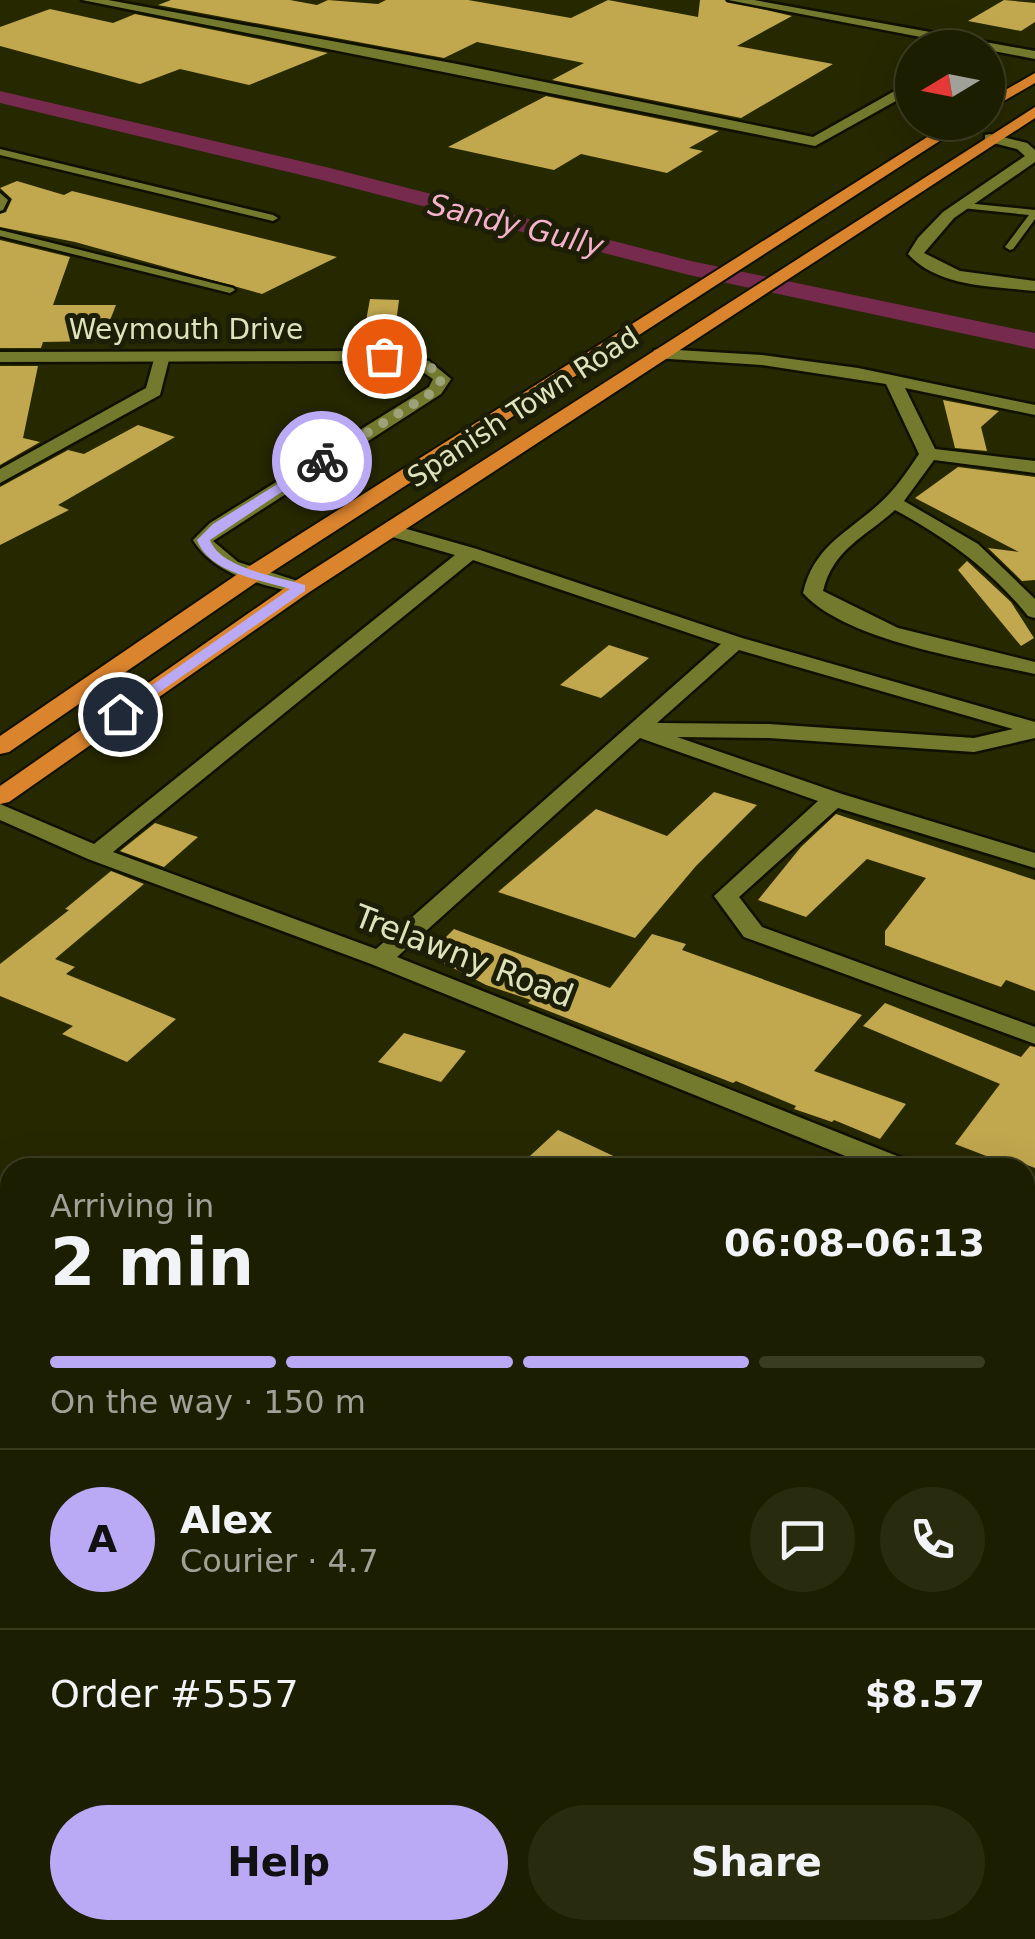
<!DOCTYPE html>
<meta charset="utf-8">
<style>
body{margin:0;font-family:"DejaVu Sans",sans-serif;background:#292b0f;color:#f1f3f6;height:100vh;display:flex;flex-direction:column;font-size:38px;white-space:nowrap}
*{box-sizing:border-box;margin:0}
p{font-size:32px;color:#a0a299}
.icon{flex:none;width:55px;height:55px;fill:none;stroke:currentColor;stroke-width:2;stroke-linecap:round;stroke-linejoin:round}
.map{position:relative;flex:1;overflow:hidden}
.panel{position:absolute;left:0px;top:1158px;width:1035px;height:782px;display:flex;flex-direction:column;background:#1c1e00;border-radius:30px 30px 0 0;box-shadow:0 10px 40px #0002,0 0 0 2px #3a3c22}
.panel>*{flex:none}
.needle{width:65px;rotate:260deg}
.controls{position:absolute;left:895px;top:30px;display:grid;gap:20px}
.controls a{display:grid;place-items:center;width:110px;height:110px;border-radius:50%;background:#1c1e00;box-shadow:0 10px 40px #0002,0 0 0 2px #3a3c22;font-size:50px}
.pin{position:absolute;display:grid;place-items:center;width:85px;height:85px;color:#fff;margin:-42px;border:5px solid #fff;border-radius:50%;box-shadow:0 2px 10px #0007}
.courier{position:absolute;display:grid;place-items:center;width:100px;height:100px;margin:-50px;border:8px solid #baaaf6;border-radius:50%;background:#fff;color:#222;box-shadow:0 2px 12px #0007}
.overview em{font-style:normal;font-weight:700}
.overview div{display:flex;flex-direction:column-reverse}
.overview{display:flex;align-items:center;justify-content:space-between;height:170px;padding:0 50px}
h1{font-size:65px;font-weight:700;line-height:75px}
.bar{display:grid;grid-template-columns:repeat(4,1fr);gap:15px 10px;align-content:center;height:120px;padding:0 50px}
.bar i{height:12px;border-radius:8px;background:#3a3c22}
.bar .current{background:#baaaf6}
.bar p{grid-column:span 4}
.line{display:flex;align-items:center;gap:25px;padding:0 50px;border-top:2px solid #3a3c22}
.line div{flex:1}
.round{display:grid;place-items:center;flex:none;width:105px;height:105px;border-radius:52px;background:#292b0f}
.button{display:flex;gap:20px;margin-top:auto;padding:20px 50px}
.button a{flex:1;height:115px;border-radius:60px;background:#baaaf6;color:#111;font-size:40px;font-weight:700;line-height:115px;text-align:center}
.button a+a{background:#292b0f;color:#f1f3f6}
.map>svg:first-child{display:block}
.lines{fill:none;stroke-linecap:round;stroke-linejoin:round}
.canal{fill:#762a4e;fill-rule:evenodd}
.building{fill:#c1a74e}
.service-casing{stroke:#0f1000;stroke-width:5}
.minor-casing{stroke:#0f1000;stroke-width:5}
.tertiary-casing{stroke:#0f1000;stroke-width:5}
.trunk-casing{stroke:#0f1000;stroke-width:4}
.service{fill:#747a2d;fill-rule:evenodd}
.minor{fill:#747a2d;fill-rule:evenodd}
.tertiary{fill:#747a2d;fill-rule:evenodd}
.trunk{fill:#db842e;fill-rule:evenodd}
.route{fill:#baaaf6}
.done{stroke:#9ea27b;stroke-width:10;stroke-dasharray:0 18}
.labels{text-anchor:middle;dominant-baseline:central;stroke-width:10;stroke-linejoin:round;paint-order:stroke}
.far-street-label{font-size:28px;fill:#dee3bd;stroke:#1c1e06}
.far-water-label{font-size:30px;font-style:italic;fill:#f5b1cc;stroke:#1c1e06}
.street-label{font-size:32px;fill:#dee3bd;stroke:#1c1e06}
</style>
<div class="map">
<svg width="1035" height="1939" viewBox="0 0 1035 1939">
<rect width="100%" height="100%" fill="#262800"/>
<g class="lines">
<!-- canal -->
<path class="canal" d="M0,91L330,168L691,261L1035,333V349L689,275L326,181L0,103Z"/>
</g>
<!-- building -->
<g class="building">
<path d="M171,0H290L317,5L328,0L378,4L386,0H468L571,18L608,0L698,17L700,0H724L792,16L737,46L833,64L741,118L552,80L584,63L477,42L444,58L158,5Z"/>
<path d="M1004,0L1035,3V22L1021,31L968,21Z"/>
<path d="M50,9L113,23L135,14L328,53L249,85L180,69L140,84L0,46V27Z"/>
<path d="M546,96L719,131L689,148L703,151L667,173L581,154L554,170L448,147Z"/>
<path d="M17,181L64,195L72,191L337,257L262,294L75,242L0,227V214L6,212L12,199L0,188Z"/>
<path d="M0,240L70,257L53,305H116L105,333H96V341L43,342L41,348H0Z"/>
<path d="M370,299L399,300L395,331L364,332Z"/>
<path d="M0,366H38L23,438L40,442L0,465Z"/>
<path d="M943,400L999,411L981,427L987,451L955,448Z"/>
<path d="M138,425L175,437L58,505L69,510L0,545V487L68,450L84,454Z"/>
<path d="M958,467L1035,477V580L1022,581L988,548L1019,552L915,498Z"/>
<path d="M967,561L1011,602L1034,638L1021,646L958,570Z"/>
<path d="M609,645L649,658L601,698L560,685Z"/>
<path d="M714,792L757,805L696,866L635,938L498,892L596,809L667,836Z"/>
<path d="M836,814L1035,880V991L1006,980L1001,987L885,945V931L926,878L867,859L806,917L758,900L801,847Z"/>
<path d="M155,823L198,837L164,867L120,851Z"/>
<path d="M111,871L144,884L55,959L75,967L66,974L176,1019L127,1062L62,1034L73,1026L0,996V964L69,910L65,909Z"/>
<path d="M454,929L610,988L652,934L686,944L682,950L862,1015L814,1071L906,1104L880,1139L834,1120L832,1122L794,1109L796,1106L736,1081L733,1083L528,1003L531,1000L486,985L428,955Z"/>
<path d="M885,1003L1021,1057L1030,1046L1035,1047V1168L1006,1157L1002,1162L955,1144L1000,1084L863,1026Z"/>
<path d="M404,1033L466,1051L441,1082L378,1062Z"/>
<path d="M558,1130L639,1168H517Z"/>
</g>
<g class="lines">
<defs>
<g id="service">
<path d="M0,149L273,215L278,218L273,221L0,155Z"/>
<path d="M0,193L8,200L3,210L0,211Z"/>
<path d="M965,203L1035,210V219L1013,249L1010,250L1005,247L1029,215L962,208L961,206Z"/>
<path d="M0,230L233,288L235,290L230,293L0,236Z"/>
</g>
<g id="minor">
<path d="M82,0H108L457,64L813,137L907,84L912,83V92L815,146Z"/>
<path d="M728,0H754L1035,51V59Z"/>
<path d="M990,134L1027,143L1035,150V162L954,218L924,253L960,271L1035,281V291C993,286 939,288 908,254L918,238L943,212L1025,156L1017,149L985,141V135Z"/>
<path d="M660,349L762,355L858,368L1035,405V415L905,388L935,449L1035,461V473L934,460L904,501L978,544L1035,599V618L1028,616C991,570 947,538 895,510C865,537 833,549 823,591L898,628L1035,662V674C972,660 846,641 803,593C814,546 846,534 879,504C895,490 907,472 919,454L886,384L762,365L654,358V350Z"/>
<path d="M156,352L170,356L160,395L0,483V469L146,388Z"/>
<path d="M389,524L477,549L742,638L1035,722V738L974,752L769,738L677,737L842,794L1035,853V868L838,808L739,897L762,927L1035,1027V1044L744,937L714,896L818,801L640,738L397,957L912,1162L916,1168H875L371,964L88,859L0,820V804L94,844L455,555L382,534V526ZM473,560L721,644L376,949L113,852ZM739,650L1013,729L974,738L769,724L657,723Z"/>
<path d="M1025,1206L1035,1209V1230L1025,1227Z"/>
<path d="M10,1917V1930H40L36,1939H0V1926Z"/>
</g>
<path id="tertiary" d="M384,351L429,361L451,379L441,394L213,541L238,562L307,584V592L300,594C261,584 215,576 193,540L210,523L429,387L433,379L417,368L384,361L0,362V352Z"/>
<g id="trunk">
<path d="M1035,73V83L988,110V100Z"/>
<path d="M1035,107V118L308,593L9,802L0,804V786L292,583Z"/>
<path d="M951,122H969L264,577L9,752L0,754V736L248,567Z"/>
</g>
</defs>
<!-- service casing -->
<use href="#service" class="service-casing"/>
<!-- minor casing -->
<use href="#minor" class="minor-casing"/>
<!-- tertiary casing -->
<use href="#tertiary" class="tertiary-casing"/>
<!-- trunk casing -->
<use href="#trunk" class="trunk-casing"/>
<!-- service -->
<use href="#service" class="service"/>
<!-- minor -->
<use href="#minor" class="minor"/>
<!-- tertiary -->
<use href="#tertiary" class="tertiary"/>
<!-- trunk -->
<use href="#trunk" class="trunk"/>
</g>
<!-- route -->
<path class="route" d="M318,459L328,461L210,540C221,569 277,576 305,585V591L125,716H115V711L290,589C259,579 209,573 197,540L213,524Z"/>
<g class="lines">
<!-- done -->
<path class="done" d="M322,461L436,390L442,378C428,360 406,359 384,356"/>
</g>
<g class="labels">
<!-- far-street labels -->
<g class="far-street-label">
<text x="186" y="329">Weymouth Drive</text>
<text transform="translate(523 407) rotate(-33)">Spanish Town Road</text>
</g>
<!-- far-water labels -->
<g class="far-water-label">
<text transform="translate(516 225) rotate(14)">Sandy Gully</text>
</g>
<!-- street labels -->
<g class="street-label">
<text transform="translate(464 956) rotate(21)">Trelawny Road</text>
</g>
</g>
</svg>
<div class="controls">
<a><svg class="needle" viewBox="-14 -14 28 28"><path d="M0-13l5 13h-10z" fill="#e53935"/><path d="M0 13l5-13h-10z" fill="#a0a299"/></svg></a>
</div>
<div class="pin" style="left:384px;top:356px;background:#ea580c"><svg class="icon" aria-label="bag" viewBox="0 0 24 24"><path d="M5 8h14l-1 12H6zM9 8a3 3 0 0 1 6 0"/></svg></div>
<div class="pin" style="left:120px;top:714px;background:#1f2937"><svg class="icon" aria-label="home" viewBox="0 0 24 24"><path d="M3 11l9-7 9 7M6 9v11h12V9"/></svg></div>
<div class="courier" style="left:322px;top:461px"><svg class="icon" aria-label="bike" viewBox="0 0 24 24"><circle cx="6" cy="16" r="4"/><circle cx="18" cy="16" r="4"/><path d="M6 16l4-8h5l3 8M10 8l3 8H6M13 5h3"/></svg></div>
<section class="panel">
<div class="overview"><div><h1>2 min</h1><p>Arriving in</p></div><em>06:08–06:13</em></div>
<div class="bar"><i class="current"></i><i class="current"></i><i class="current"></i><i></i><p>On the way · 150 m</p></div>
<div class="line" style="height:180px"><b class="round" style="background:#baaaf6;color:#111">A</b><div><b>Alex</b><p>Courier · 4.7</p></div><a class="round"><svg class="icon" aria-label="chat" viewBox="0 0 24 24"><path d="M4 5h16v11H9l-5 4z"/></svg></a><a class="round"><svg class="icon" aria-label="phone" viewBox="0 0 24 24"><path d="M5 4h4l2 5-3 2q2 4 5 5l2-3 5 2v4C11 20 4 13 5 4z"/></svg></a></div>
<div class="line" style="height:130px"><div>Order #5557</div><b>$8.57</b></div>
<div class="button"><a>Help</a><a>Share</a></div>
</section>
</div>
